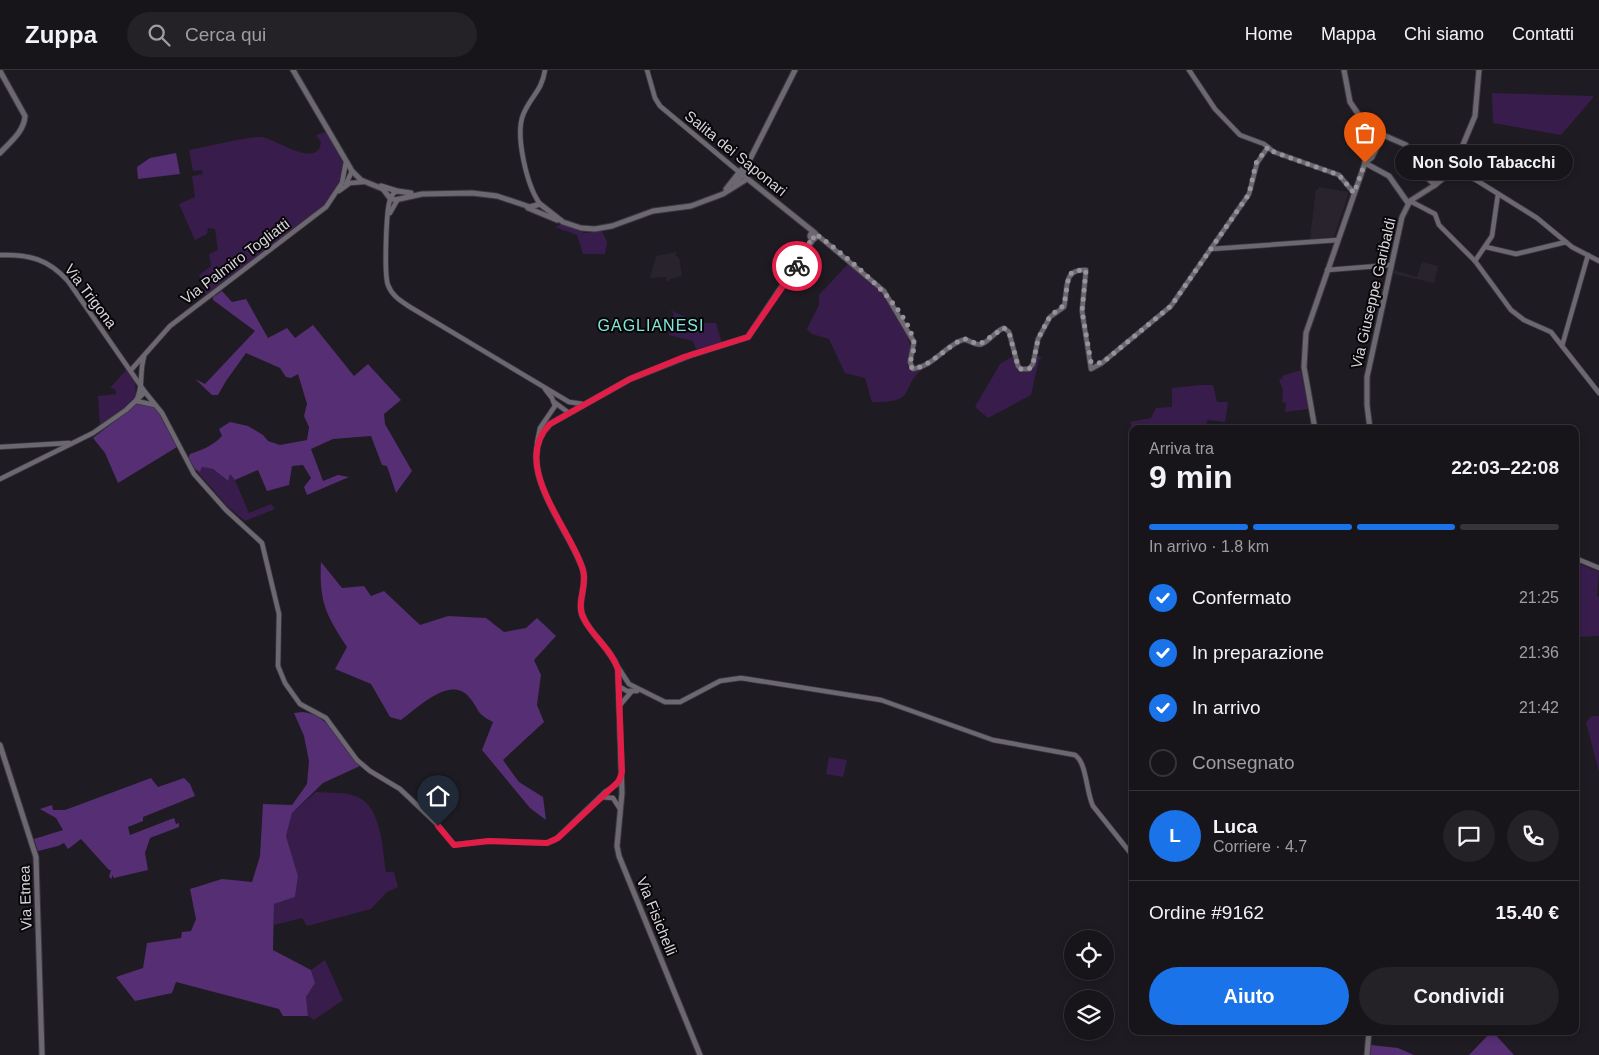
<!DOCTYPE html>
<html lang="it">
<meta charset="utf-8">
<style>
body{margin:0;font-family:Helvetica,sans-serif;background:#242127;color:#f1f3f6;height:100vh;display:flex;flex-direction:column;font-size:19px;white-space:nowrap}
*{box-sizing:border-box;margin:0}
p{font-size:16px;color:#9e9ea2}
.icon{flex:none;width:28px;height:28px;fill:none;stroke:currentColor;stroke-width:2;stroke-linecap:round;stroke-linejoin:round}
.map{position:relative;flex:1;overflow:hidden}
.side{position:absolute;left:1129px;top:355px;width:450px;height:610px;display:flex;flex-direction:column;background:#17141a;border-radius:10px;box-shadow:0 2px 8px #0003,0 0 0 1px #363339}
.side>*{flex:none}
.buttons{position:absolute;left:1064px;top:860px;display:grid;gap:10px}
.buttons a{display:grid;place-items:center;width:50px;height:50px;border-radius:50%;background:#17141a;box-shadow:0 2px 8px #0003,0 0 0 1px #363339;font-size:25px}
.pin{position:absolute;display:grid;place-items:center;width:42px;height:42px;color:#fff;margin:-51px -21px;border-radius:50% 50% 50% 0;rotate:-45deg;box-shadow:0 0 5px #0007}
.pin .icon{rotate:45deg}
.courier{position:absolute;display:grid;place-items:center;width:50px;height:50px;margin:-25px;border:4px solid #e11d48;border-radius:50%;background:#fff;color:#222;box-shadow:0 1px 6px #0007}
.bubble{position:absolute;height:35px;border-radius:18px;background:#17141a;box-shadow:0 2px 8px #0003,0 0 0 1px #363339;font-size:16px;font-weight:800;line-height:35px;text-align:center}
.headline em{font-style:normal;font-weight:800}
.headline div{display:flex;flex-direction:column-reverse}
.headline{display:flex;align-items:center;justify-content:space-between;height:85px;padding:0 20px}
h1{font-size:32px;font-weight:800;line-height:38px}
.bar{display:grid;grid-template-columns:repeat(4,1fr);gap:8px 5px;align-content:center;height:60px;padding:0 20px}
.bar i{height:6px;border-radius:4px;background:#363339}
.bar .on{background:#1a73e8}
.bar p{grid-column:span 4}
.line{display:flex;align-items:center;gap:12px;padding:0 20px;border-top:1px solid #363339}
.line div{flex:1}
.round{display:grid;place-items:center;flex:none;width:52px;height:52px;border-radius:26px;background:#242127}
ol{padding:0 20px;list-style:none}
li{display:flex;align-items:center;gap:15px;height:55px}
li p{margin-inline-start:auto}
li .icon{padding:5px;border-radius:50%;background:#1a73e8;color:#fff;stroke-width:4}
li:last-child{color:#9e9ea2}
li i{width:28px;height:28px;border:2px solid #363339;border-radius:50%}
.action{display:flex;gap:10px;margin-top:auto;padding:10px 20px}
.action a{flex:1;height:58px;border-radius:30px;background:#1a73e8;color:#fff;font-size:20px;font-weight:800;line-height:58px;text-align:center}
.action a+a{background:#242127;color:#f1f3f6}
header{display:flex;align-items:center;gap:30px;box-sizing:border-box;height:70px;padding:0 25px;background:#17141a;border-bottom:1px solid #363339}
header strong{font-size:24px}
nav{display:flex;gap:28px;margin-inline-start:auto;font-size:18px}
.search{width:350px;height:45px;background:#242127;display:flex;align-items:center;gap:12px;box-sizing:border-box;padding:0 18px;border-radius:28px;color:#9e9ea2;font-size:19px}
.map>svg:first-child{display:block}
.built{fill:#29232e}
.green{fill:#381d4c}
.forest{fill:#552e73}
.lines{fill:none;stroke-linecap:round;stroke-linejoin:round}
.tertiary-casing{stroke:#3a373d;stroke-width:6}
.secondary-casing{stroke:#3a373d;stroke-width:7}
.tertiary{stroke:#6c6770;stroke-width:4.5}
.secondary{stroke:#6c6770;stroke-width:5}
.done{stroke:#97939a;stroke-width:5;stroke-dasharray:0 9}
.route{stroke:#e11d48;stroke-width:6}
.labels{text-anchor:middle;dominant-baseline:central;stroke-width:4;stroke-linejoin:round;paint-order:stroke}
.street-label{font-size:15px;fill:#d7d4da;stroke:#080609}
.neighbourhood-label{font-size:16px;letter-spacing:1px;fill:#80e8d7;stroke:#080609}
</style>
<header>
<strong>Zuppa</strong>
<div class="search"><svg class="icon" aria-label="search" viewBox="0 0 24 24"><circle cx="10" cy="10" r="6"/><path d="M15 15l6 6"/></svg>Cerca qui</div>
<nav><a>Home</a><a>Mappa</a><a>Chi siamo</a><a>Contatti</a></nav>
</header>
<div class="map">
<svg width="1599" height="985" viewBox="0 0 1599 985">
<rect width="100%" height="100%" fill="#1f1b22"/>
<!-- built -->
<g class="built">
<path d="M1319,117L1349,122L1334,167L1310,169L1316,119L1318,120Z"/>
<path d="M677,182L675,185L679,188L682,206L670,209V211H667L666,207L650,208L656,186Z"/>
<path d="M1422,192L1438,196L1434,213L1393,204L1394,200L1417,207Z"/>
</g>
<!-- green -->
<g class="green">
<path d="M1492,23L1593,26V28L1561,65L1493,53Z"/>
<path d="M326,62L344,95L339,113L326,134L206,225L199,205L211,196L209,184L218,180L215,159L208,158L207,164L195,170L179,134L195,127L192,106L203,104L202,100L193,101L189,80C205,77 249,66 262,67C276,69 318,100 321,72L316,65Z"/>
<path d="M561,154L584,163L602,161L607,172L605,184H583L577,165L555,157Z"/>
<path d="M849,193L882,221L906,261L911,278L908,298L914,301L923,299C899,317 919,333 872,332L865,308L845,303L829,269L812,264L807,259L819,235V225Z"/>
<path d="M670,240L699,253H716L722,273L696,279L693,271L669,265L674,244Z"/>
<path d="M1013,286L1017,298L1025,302L1033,297L1036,286L1042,287L1039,290L1031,325L988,348L975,337L1000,294Z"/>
<path d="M127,299L135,312L136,326L125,339L100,357L98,326L116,324L115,319L110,318Z"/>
<path d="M1301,300L1308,339L1285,342L1286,333L1282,332L1283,320L1279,310L1283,308L1282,306Z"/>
<path d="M1201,315H1213L1217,332H1228L1225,352L1207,350L1206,359H1132L1130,352L1151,348L1156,338L1172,337V318Z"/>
<path d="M202,397L213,399L227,411L230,404L235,410L249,443L271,434L275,439L245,451L228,437L195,399L200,402Z"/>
<path d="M1575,492L1599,502L1597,526L1599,527V566L1575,567Z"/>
<path d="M1592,646H1599V702L1586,652Z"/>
<path d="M829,687L847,690L843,707L826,704Z"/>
<path d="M316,722C328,723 344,722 355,726C382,735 382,778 386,802H394L398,817L387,822L371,839L307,856L302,848L274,855V834L295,827L298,806L286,766L292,743Z"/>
<path d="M325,890L343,930L314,950L308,946L306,927L315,913L311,900Z"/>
</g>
<!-- forest -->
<g class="forest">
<path d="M176,83L180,104L138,109L137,97L150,88Z"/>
<path d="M222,221L232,232L246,229L268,268L287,258L295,268L313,255L354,306L368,294L401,330L384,344L385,354L412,401L396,423L387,396L382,395L371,366L333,369L311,379L323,411L338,405L349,407L307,425L304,417L311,408L303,395L292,396L289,415L267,421L258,400L235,410L230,404L228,411L213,399L202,397L200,402L195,399L188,389L190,384C202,380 214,375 222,366L219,359L230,352L248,356L263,365L268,371L280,375L307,370L309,357L304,346L307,334L298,304L291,308L286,307L280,298L246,283L226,311L218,325H212L195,309L205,314L255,261L213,230V227Z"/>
<path d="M139,332L156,337L177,377L118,413L105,383L93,368Z"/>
<path d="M321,492L342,518L364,516L371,526L384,521L420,555L448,546L486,548L504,562L526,558L537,548L556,566L534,590L541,605L537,635L544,652L503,690L519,712L543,727L546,750L530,738L482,680L493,652C474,642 481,641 469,627C450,605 418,638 401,650L390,647L371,614L335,599L347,577C326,545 319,532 321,492Z"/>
<path d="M303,642C333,646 342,677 360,696L323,713L292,743L286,766L298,806L295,827L274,834L273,880L311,900L315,913L306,927L308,946H283L279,939L176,912L172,923L135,931L116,907L143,898L147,873L181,868L182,862L191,861L196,849L190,819L222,809L252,812L260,786L263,734L292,735L307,714L309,691L304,666L294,643Z"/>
<path d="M151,708L158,717L184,708L190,714L195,726L143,747V751L128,757L130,765L174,748L176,754L179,753V757L150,768L145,783L148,800L114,808L112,805V809L109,807L111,800H109L81,769L68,779L64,773L58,776L38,781L34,769L63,760L56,748L40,739L52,735L53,740H65Z"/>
<path d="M1492,961L1514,985H1469Z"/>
<path d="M1371,975L1398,978L1414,985H1370Z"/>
</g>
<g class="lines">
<defs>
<g id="tertiary">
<path d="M647,0L655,28L660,36L739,102"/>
<path d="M1189,0L1215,39L1240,65L1264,74L1274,82L1339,105L1354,123"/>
<path d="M1452,101L1476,110L1537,148L1572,177L1599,191"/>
<path d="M346,114L352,101"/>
<path d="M339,121L350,113L364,112"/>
<path d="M397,121C393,123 391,126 390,130C386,141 384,205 388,215C392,226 401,231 410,237L569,332L583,334"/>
<path d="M1410,131L1435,144L1439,155L1475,191L1511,240L1524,250L1551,262L1599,323"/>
<path d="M540,134C527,116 515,66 523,45C530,27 542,21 545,0"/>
<path d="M390,143L398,129"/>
<path d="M816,164L884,221L914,272L910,292L913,299C933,296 942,279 960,271C968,266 973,277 982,274C990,271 995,261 1004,258L1009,262L1018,296L1021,299H1029L1033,294L1038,269L1050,247L1064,237C1068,221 1062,198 1086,200L1082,241L1091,299L1102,293L1171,236L1249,124L1257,93L1268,77"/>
<path d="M1486,177L1516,184L1566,172"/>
<path d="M1211,179L1338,170"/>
<path d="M0,185C29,184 48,189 68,211L145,322L162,343L194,404L226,440L262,473L279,544L278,596L285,613L300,634L326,648L357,690L370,701L400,719L438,755L454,775L489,771L547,773L555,770L605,722L616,715L621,706"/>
<path d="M1475,191L1492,166L1498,124"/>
<path d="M1327,200L1391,195"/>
<path d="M1562,276L1588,185"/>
<path d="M144,287C139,302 144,317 136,331L155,335"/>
<path d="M131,300L170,256L326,137L342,113L346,92"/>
<path d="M554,332L569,343"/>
<path d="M537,373L540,358L555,336L552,328L545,319"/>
<path d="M0,377L69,373"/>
<path d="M0,409L93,363L126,340L145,322"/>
<path d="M1575,488L1599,498"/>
<path d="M616,594L629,614L665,632H680L720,611L741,608L881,630L993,670L1075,685C1087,693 1086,722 1093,736L1132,785"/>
<path d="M620,617L627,621H637"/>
<path d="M620,635L632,621"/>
<path d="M601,727L613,728L620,739"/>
</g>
<g id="secondary">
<path d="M293,0L352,101L361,110L383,119L389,127L395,130L422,124L472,123L497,126L530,137L540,134L563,152L581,158L595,159L612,156L653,141L691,136L723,124L747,109"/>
<path d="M1344,0L1350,32L1363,51L1374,61L1406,75L1413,85L1417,98L1435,115"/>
<path d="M0,1L25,46C24,62 10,72 0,83"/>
<path d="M1365,93L1389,106L1408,133"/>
<path d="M1365,93L1372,87L1383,65"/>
<path d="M739,102L815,163"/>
<path d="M735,114L742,105L795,0"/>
<path d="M381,116L397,121L411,123"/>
<path d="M726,119L741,100"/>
<path d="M528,138L557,150"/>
<circle cx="813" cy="166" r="3"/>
<path d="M1315,359L1304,297L1306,263L1365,93V84L1374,61"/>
<path d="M1370,359L1367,335V307L1402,147L1410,131L1435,115L1452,101L1475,46L1479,0"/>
<path d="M0,675L36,787L42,985"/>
<path d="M700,985L619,786L617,776L622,723L618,599C611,579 593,567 584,549C575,533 588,517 583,500C571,460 509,394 550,354L630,309L691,285L748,267L814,168"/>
<path d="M1367,985L1369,961"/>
</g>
</defs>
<!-- tertiary casing -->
<use href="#tertiary" class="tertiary-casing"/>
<!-- secondary casing -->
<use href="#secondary" class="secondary-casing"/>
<!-- tertiary -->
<use href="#tertiary" class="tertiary"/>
<!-- secondary -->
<use href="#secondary" class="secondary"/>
</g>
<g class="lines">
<!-- done -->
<path class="done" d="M797,196L809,177L810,167L814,168L816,164C847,187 907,234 914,273C915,281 910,288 910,296L913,299C932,296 955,269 965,269C970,270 974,274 980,274L1004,258L1009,262L1018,296L1021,299H1029L1033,294L1038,269L1050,246L1064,235L1069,205L1074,201L1086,200L1082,241L1091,292L1102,293L1171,236L1249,124L1256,93L1268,77L1274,82L1339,105L1354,123L1365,93"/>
<!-- route -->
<path class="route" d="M438,756L454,775L489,771L547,773L558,768L619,711L622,702L618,599C611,579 593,567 584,549C575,533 588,517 583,500C572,460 509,395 550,354L630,309L684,287L748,267L797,196"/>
</g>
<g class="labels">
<!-- street labels -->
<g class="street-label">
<text transform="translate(736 83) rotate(39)">Salita dei Saponari</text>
<text transform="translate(235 191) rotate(-37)">Via Palmiro Togliatti</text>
<text transform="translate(1373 223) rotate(-77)">Via Giuseppe Garibaldi</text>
<text transform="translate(91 226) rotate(53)">Via Trigona</text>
<text transform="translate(25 828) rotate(-92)">Via Etnea</text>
<text transform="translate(657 846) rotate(68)">Via Fisichelli</text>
</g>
<!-- neighbourhood labels -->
<g class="neighbourhood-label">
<text x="651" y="255">GAGLIANESI</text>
</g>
</g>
</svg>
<div class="buttons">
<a><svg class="icon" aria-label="locate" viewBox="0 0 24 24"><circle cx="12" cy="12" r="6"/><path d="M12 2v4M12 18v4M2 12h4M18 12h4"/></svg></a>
<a><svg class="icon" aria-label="layers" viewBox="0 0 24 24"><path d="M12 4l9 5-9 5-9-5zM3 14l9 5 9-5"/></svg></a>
</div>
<div class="pin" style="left:1365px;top:93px;background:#ea580c"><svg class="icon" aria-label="bag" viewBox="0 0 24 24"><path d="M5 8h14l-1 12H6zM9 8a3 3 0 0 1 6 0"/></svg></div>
<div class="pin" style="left:438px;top:756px;background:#1f2937"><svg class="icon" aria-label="home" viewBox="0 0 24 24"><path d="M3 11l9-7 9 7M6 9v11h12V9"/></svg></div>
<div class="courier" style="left:797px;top:196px"><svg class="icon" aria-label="bike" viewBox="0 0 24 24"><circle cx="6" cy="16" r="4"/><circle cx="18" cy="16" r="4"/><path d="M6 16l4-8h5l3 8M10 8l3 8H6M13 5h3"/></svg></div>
<div class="bubble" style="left:1395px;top:75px;width:178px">Non Solo Tabacchi</div>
<section class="side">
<div class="headline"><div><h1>9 min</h1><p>Arriva tra</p></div><em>22:03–22:08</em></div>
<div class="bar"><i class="on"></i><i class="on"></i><i class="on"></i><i></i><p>In arrivo · 1.8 km</p></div>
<ol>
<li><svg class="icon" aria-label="check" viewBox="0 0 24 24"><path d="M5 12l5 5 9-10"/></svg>Confermato<p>21:25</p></li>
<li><svg class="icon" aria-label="check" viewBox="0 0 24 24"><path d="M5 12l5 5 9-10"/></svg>In preparazione<p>21:36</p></li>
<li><svg class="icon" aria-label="check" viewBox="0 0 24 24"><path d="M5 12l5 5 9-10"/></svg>In arrivo<p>21:42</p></li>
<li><i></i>Consegnato</li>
</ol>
<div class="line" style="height:90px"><b class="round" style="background:#1a73e8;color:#fff">L</b><div><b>Luca</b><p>Corriere · 4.7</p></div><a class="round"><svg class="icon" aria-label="chat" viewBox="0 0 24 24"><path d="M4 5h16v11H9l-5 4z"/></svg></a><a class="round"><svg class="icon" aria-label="phone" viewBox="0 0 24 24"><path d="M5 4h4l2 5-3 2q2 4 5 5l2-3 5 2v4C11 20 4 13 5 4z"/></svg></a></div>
<div class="line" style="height:65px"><div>Ordine #9162</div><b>15.40 €</b></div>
<div class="action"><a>Aiuto</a><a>Condividi</a></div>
</section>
</div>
